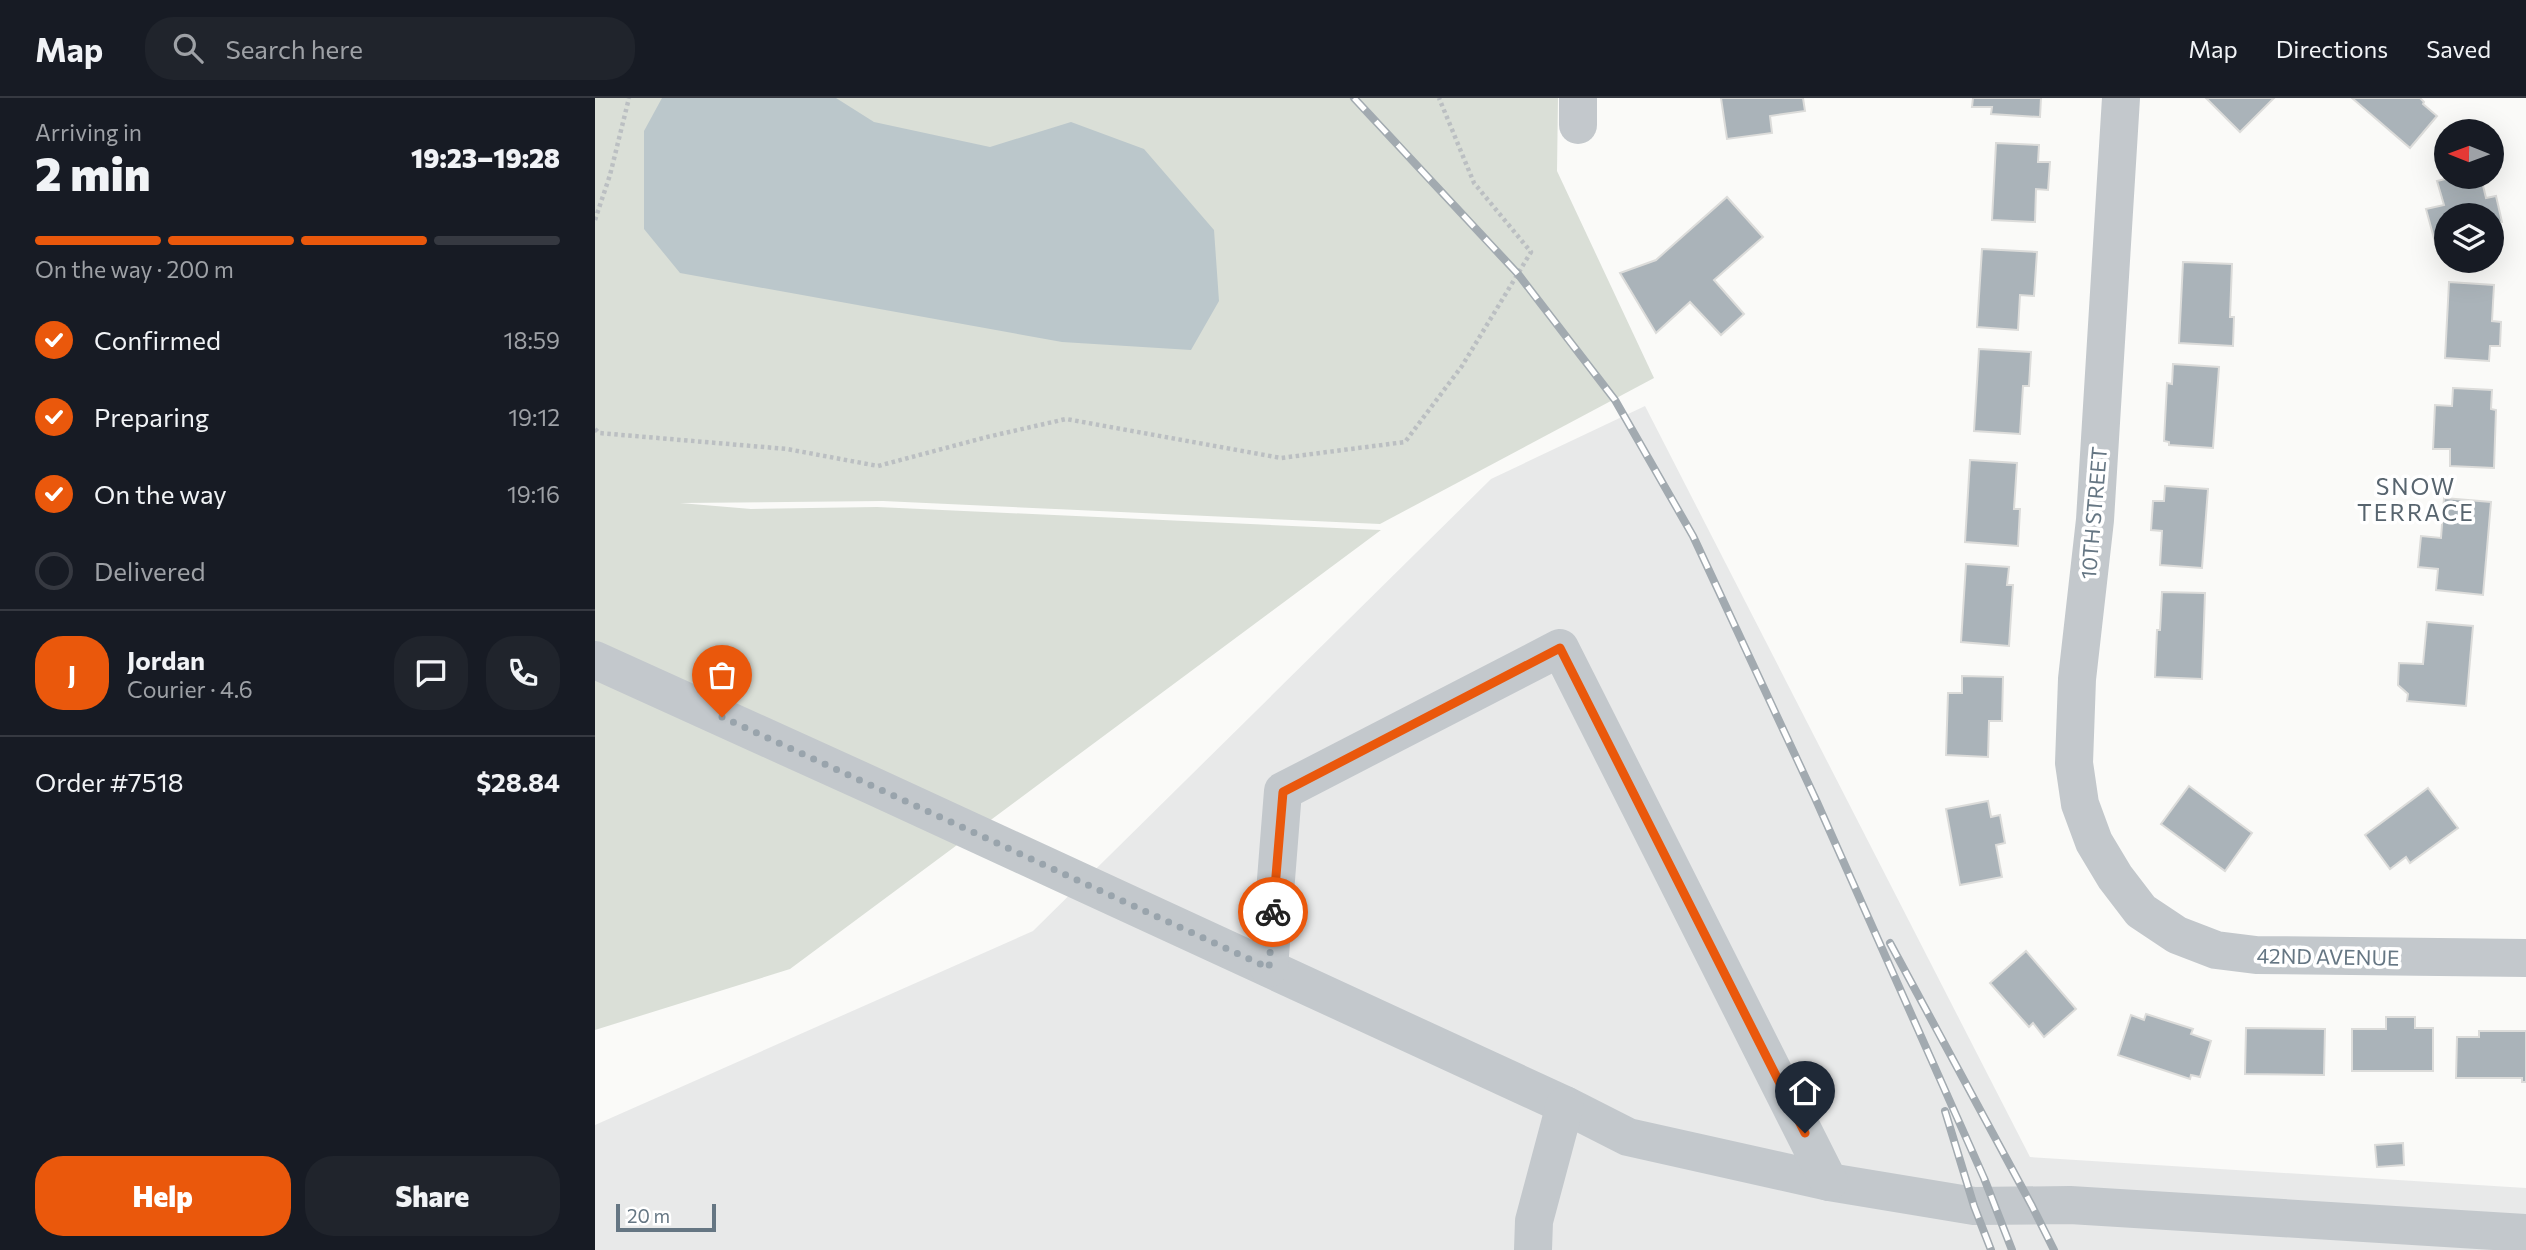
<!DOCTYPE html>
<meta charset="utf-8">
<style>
body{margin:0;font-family:Commissioner,sans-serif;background:#20242c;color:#f1f3f6;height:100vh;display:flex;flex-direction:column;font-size:26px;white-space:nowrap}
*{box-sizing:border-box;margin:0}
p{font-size:23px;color:#9ea1a6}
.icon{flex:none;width:38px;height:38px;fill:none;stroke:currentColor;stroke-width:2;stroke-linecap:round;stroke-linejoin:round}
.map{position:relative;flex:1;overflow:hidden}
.details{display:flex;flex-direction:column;background:#171b24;width:595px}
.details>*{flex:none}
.needle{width:46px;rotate:271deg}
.fabs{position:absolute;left:1839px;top:21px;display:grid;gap:14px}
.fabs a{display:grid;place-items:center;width:70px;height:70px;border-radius:50%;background:#171b24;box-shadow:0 7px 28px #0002;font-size:35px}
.scale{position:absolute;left:21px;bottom:18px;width:100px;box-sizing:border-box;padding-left:7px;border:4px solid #657683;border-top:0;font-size:19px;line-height:24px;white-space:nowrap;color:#657683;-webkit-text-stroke:5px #fff;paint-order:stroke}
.pin{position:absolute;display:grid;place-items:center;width:60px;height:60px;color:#fff;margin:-72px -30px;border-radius:50% 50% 50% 0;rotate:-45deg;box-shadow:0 0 7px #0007}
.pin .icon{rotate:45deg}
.courier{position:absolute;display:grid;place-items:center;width:70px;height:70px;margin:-35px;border:5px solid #ea580c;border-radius:50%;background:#fff;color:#222;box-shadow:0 2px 9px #0007}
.overview em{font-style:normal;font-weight:800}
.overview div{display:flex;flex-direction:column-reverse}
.overview{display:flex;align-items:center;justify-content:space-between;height:119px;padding:0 35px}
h1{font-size:46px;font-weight:800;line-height:52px}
.bar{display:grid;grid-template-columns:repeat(4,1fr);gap:10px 7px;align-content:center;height:84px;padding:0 35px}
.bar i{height:9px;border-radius:5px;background:#363941}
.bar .active{background:#ea580c}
.bar p{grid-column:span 4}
.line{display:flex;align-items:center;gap:18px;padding:0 35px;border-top:2px solid #363941}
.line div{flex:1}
.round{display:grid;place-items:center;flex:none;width:74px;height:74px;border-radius:28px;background:#20242c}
ol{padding:0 35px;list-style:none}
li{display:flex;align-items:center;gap:21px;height:77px}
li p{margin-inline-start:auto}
li .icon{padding:7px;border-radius:50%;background:#ea580c;color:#fff;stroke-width:4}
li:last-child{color:#9ea1a6}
li i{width:38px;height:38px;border:4px solid #363941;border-radius:50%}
.primary-button{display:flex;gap:14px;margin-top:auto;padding:14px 35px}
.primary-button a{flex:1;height:80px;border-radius:28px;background:#ea580c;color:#fff;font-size:28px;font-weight:800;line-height:80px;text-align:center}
.primary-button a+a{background:#20242c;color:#f1f3f6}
header{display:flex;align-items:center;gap:42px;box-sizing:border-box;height:98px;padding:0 35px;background:#171b24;border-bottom:2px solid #363941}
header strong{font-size:33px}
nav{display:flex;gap:38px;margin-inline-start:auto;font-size:24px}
.search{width:490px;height:63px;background:#20242c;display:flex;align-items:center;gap:18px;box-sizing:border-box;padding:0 24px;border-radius:28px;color:#9ea1a6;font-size:26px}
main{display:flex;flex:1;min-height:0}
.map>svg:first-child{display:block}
.built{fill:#e8e9e9}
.green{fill:#dadfd7}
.water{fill:#bbc7cb}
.building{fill:#aab3b9;stroke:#dcdcda;stroke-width:2}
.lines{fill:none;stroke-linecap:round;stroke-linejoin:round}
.path{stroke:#bbbfc2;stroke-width:4.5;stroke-dasharray:3.5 3.5;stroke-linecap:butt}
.minor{stroke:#c3c8cc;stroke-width:38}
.rail-casing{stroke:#a2aab0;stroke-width:8}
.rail{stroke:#fff;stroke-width:5;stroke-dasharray:16;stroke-linecap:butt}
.done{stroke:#99a4ac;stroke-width:7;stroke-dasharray:0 12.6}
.route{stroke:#ea580c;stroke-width:9}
.labels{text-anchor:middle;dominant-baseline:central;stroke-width:7;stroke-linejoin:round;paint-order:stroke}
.street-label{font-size:21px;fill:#657683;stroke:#fff}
.neighbourhood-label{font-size:23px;letter-spacing:2px;fill:#57646e;stroke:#fff}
</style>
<header>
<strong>Map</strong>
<div class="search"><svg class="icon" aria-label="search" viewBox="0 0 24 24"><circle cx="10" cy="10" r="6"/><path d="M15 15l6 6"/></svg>Search here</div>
<nav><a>Map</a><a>Directions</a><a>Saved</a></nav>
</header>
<main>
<section class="details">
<div class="overview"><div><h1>2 min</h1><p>Arriving in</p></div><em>19:23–19:28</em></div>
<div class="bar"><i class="active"></i><i class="active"></i><i class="active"></i><i></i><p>On the way · 200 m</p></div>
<ol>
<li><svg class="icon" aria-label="check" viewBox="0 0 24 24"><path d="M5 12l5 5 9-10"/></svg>Confirmed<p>18:59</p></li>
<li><svg class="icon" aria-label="check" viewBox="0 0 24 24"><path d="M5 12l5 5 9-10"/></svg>Preparing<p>19:12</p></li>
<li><svg class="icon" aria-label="check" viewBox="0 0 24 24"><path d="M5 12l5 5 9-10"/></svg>On the way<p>19:16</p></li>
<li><i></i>Delivered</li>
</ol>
<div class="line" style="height:126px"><b class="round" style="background:#ea580c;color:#fff">J</b><div><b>Jordan</b><p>Courier · 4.6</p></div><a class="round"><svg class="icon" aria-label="chat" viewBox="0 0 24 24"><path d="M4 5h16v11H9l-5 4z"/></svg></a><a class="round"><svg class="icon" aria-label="phone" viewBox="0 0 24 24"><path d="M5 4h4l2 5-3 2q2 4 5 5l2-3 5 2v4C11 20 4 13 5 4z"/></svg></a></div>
<div class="line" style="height:91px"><div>Order #7518</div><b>$28.84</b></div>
<div class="primary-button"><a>Help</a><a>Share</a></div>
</section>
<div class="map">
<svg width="1931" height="1152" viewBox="0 0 1931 1152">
<rect width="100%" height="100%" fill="#fafaf8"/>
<!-- built -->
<path class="built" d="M1050,308L1435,1059L1931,1090V1152H0V1027L438,833L896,381Z"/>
<!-- green -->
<path class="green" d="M0,0H963L962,73L1059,280L785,426L288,403L85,405L156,411L282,409L786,432L195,871L0,932Z"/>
<!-- water -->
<path class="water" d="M67,0H241L279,24L395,49L476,24L549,51L619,132L624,203L596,252L467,244L85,175L49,131V33Z"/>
<!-- building -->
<g class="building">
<path d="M1126,0H1208L1210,13L1175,18L1177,35L1132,41Z"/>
<path d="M1378,0H1446L1445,19L1396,16L1397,9H1377Z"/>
<path d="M1611,0H1679L1645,34Z"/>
<path d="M1757,0H1825L1829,4L1828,6L1842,18L1815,50Z"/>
<path d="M1401,45L1444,47L1443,64H1455L1453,92L1441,91L1440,124L1397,122Z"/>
<path d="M1859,79H1886L1891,100L1901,98L1907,124L1898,127L1903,144L1897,146V117H1852V153L1843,155L1831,111L1849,107L1842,83Z"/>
<path d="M1132,99L1168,139L1119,182L1149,216L1126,237L1095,204L1061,235L1025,175L1061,162Z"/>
<path d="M1387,151L1442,154L1439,198L1425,197L1423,232L1382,229Z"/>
<path d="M1588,164L1637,166L1635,219H1639L1638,248L1584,245Z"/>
<path d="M1854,184L1899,187L1897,223L1906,224L1905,248H1895L1894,263L1850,260Z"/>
<path d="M1384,251L1436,254L1434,288H1428L1425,336L1379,333Z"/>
<path d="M1578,266L1624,269L1618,350L1574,347V344L1569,343L1572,285L1577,286Z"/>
<path d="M1858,290L1897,292L1896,311L1901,312L1899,370L1855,368V351H1838L1840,307L1857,308Z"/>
<path d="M1375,362L1422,365L1419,411H1425L1423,448L1370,444Z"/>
<path d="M1570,388L1613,391L1607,470L1565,467L1567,433L1556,432L1558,403H1569Z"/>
<path d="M1849,400L1896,404L1888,497L1841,492L1843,471L1823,469L1826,438L1846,440Z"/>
<path d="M1371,466L1414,469L1412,487H1418L1414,548L1366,544Z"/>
<path d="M1567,494L1610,495L1607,581L1560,579L1562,532H1565Z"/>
<path d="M1832,524L1878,528L1871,608L1812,603L1813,596L1803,587L1804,565L1828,566Z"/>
<path d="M1367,578L1408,579L1407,623H1394L1393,659L1351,657L1353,595H1367Z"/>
<path d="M1594,688L1657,735L1630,773L1566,726Z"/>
<path d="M1833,690L1863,730L1815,765L1811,759L1795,771L1770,737Z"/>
<path d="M1393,703L1396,719L1405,717L1410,745L1401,747L1407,779L1365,787L1351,711Z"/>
<path d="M1431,853L1481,911L1449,939L1438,925L1434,929L1395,885Z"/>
<path d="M1551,916L1598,931L1596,936L1616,943L1605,979L1596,977L1595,981L1523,957L1536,917L1549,922Z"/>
<path d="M1791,919H1820V930H1838V973H1757V931H1791Z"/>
<path d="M1651,930L1730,931L1729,977L1650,976Z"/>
<path d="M1884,933H1931V984H1927V980H1861L1862,939H1884Z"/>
<path d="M1808,1045L1809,1067L1782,1069L1780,1047Z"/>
</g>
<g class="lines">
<!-- path -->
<g class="path">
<path d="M0,122L15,77L34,0"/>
<path d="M0,331L4,335L192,351L283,368L392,339L471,321L686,360L810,344L867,268L936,154L879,85L844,0"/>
</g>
<!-- minor -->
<g class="minor">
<path d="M1526,0L1500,422L1482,581L1479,665L1485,706L1499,744L1520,779L1546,813L1582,837L1621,852L1661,857L1931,860"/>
<path d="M983,27V0"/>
<path d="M0,562L278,688L970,1007L1033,1039L1234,1084L1379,1108L1475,1107L1931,1135"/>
<path d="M674,870L688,693L965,550L1234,1084"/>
<path d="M938,1152L939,1123L970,1007"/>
</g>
<defs>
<g id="rail">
<path d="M759,0L923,176L1020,302L1098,438L1221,702L1389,1080L1417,1152"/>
<path d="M1295,845L1437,1108L1459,1152"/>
<path d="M1350,1013L1379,1108L1396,1152"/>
</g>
</defs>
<!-- rail casing -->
<use href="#rail" class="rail-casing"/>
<!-- rail -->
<use href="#rail" class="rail"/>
</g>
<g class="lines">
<!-- done -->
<path class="done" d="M127,619L674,870L678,814"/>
<!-- route -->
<path class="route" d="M678,814L688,694L965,550L1210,1035"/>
</g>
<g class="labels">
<!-- street labels -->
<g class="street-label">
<text transform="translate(1498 415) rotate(-85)">10TH STREET</text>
<text transform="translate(1733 858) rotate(1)">42ND AVENUE</text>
</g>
<!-- neighbourhood labels -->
<g class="neighbourhood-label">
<text x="1821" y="388">SNOW<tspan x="1821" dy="26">TERRACE</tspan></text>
</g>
</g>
</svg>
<div class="fabs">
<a><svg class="needle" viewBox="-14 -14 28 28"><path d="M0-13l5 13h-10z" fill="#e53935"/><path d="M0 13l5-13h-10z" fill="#9ea1a6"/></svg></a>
<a><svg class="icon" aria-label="layers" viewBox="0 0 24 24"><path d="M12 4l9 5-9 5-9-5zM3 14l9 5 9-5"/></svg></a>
</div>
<div class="scale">20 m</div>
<div class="pin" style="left:127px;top:619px;background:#ea580c"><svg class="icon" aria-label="bag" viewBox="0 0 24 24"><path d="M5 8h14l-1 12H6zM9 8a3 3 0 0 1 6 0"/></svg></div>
<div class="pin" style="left:1210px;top:1035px;background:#1f2937"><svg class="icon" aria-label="home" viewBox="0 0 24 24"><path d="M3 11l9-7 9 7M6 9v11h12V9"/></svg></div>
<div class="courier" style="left:678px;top:814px"><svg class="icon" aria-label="bike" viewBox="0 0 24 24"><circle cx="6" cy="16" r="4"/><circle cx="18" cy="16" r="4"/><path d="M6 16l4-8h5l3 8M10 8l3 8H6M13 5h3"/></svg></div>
</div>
</main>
